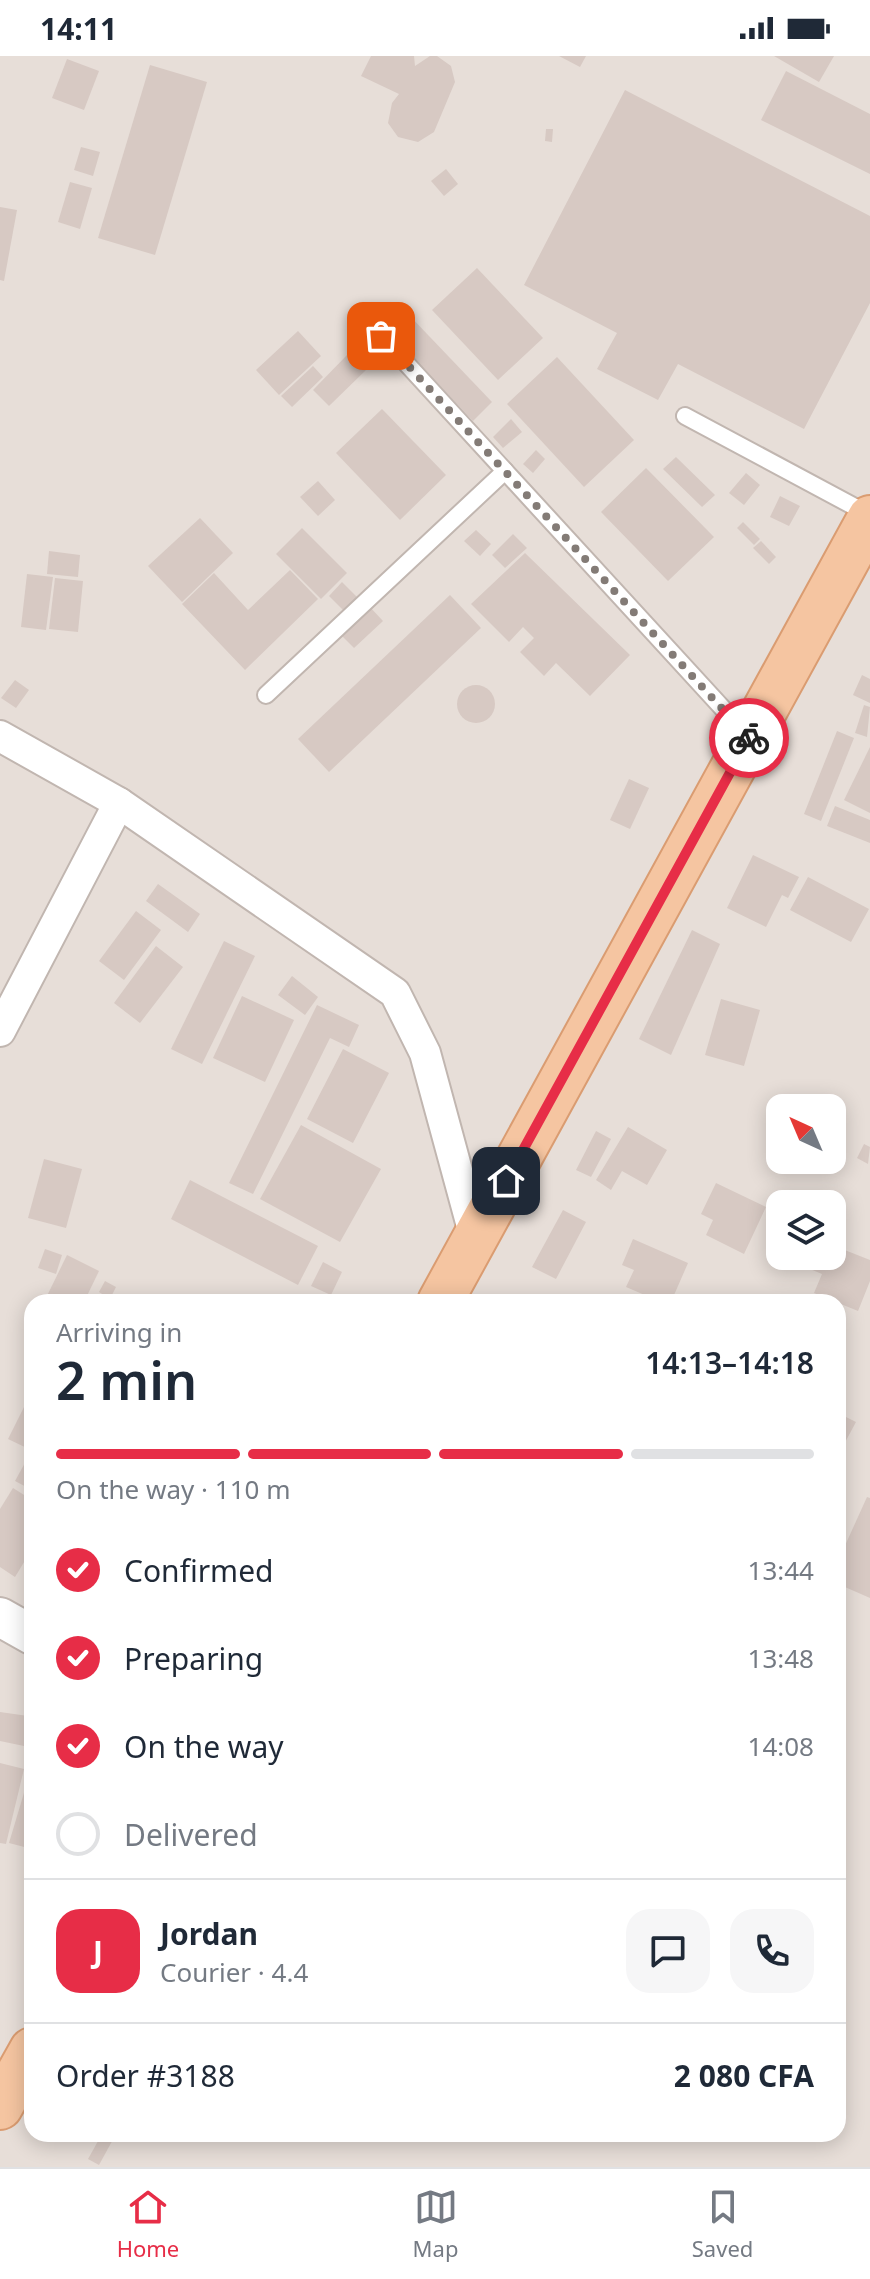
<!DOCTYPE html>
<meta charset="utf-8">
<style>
body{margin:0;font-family:"Noto Sans",sans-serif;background:#f6f6f7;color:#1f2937;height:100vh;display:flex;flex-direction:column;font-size:30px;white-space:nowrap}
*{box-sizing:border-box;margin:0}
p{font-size:26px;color:#747a83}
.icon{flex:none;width:44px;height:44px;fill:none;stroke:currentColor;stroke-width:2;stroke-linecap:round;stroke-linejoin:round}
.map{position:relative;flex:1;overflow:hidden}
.drawer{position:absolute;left:24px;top:1238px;width:822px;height:848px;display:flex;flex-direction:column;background:#fff;border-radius:24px;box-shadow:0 4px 20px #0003}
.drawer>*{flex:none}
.needle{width:52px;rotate:316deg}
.controls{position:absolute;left:766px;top:1038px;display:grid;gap:16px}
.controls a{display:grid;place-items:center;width:80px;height:80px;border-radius:16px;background:#fff;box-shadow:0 4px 20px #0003;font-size:40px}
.pin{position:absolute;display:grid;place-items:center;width:68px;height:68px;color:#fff;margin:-34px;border-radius:16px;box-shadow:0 4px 12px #0006}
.courier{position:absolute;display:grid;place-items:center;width:80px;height:80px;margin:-40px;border:6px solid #e72d47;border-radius:50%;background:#fff;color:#222;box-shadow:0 2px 10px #0007}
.headline em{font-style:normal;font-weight:600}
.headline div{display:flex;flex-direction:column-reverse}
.headline{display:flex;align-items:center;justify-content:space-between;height:136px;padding:0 32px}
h1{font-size:52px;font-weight:600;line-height:60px}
.bar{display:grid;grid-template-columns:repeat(4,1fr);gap:12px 8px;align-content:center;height:96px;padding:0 32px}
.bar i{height:10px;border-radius:6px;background:#e0e1e3}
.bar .active{background:#e72d47}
.bar p{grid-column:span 4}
.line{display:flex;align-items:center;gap:20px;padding:0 32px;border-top:2px solid #e0e1e3}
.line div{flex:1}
.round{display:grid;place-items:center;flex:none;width:84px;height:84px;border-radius:24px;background:#f6f6f7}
ol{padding:0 32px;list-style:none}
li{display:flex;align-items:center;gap:24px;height:88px}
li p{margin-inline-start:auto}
li .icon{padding:8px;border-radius:50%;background:#e72d47;color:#fff;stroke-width:4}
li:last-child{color:#747a83}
li i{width:44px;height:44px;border:4px solid #e0e1e3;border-radius:50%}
.status{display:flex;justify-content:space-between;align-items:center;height:56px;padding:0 40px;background:#fff;direction:ltr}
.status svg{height:22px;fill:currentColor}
.dock{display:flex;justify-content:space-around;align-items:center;height:112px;border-top:2px solid #e0e1e3;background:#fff;font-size:22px;color:#747a83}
.dock a{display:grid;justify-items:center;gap:4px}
.dock .active{color:#e72d47}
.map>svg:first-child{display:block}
.residential{fill:#e7ded8;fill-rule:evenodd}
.building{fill:#d7c9c3}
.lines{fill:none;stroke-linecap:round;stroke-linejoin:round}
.service-casing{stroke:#c1b6b0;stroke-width:20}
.minor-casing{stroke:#c1b6b0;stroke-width:34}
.tertiary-casing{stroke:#c1b6b0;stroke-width:42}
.primary-casing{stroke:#da9c71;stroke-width:48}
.service{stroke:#fff;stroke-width:16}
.minor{stroke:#fff;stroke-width:30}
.tertiary{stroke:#fff;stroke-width:38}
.primary{stroke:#f5c5a1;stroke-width:44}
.done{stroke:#837b76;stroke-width:8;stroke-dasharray:0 14.4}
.route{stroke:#e72d47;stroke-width:10}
</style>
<div class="status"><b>14:11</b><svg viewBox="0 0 49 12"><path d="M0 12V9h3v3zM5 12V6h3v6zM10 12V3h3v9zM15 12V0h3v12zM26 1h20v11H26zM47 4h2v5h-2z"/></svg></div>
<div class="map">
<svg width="870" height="2111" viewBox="0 0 870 2111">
<rect width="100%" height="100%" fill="#f3eeea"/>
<!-- residential -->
<path class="residential" d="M0,0H870V2111H0ZM780,1052H832V1104H780ZM780,1148H832V1200H780ZM32,1246H838V2078H32Z"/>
<!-- building -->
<g class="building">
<path d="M371,0H414L415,10L430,0H437L451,10L455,26L434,76L418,86L398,81L388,67L392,47L399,38L361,20Z"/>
<path d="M559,0H586L580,11Z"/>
<path d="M774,0H834L819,26Z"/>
<path d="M67,3L99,15L84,54L52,42Z"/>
<path d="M150,9L207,26L155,199L98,182Z"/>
<path d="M786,15L870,58V118L761,64Z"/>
<path d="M625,34L870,160V247L804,373L678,308L658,344L597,313L617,277L524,229Z"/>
<path d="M546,73H553L552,86L545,85Z"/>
<path d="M81,91L100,96L93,120L74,114Z"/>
<path d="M446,113L458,128L444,140L431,125Z"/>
<path d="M70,126L92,132L80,173L58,166Z"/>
<path d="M0,151L17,154L4,225L0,224Z"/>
<path d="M477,212L543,282L498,324L432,254Z"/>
<path d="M408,258L492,346L473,365L389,276Z"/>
<path d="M298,275L321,300L279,339L256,314Z"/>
<path d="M349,297L366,314L329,350L313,334Z"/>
<path d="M557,301L634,384L584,431L507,348Z"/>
<path d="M313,310L323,321L292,351L281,340Z"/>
<path d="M382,353L446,419L400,464L336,397Z"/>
<path d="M511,363L522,376L503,392L493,381Z"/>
<path d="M536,394L545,403L533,417L523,408Z"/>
<path d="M676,401L715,439L702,451L663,413Z"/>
<path d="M646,412L714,481L668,525L601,456Z"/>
<path d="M746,417L760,429L744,449L729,437Z"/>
<path d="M318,425L335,444L318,460L300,441Z"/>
<path d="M780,440L800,450L789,470L770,461Z"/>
<path d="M200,462L233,497L182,546L148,510Z"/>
<path d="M743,466L760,483L754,489L737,472Z"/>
<path d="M302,472L347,517L321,543L276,498Z"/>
<path d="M476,474L491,488L480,500L464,485Z"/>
<path d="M513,478L527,492L505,512L492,499Z"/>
<path d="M761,485L776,501L769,508L753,492Z"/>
<path d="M49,495L80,499L78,521L47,518Z"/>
<path d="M525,497L630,599L590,640L556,607L544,620L520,596L534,582L523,571L509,586L471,548Z"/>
<path d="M290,514L318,543L245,614L182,548L214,517L248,554Z"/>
<path d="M27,518L53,521L46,574L21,571Z"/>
<path d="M55,522L83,525L78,576L49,573Z"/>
<path d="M342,526L358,542L344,555L329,540Z"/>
<path d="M450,539L481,572L329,716L298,683Z"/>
<path d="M368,549L383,565L354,592L339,577Z"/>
<path d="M862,619L870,623V647L853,639Z"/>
<path d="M15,624L29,634L16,652L1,642Z"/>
<circle cx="476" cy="648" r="19"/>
<path d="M864,649L870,651L867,681L855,677Z"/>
<path d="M837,675L854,682L821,765L804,758Z"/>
<path d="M870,691V757L844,744Z"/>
<path d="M629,723L649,732L630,773L610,764Z"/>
<path d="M835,750L870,764V787L827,770Z"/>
<path d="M753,799L799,821L788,842L782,839L766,871L727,852Z"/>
<path d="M808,821L869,853L851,886L790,854Z"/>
<path d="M158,828L200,858L188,876L146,845Z"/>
<path d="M136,855L161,874L124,924L99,905Z"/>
<path d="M692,874L720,888L671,999L639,983Z"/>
<path d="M224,885L255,900L202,1008L171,993Z"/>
<path d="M156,890L183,911L140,967L114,947Z"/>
<path d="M292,920L318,941L305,959L278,939Z"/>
<path d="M242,940L294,964L265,1026L213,1002Z"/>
<path d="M721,943L760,954L744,1010L705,999Z"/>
<path d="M317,949L359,969L349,991L330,982L253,1138L229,1127Z"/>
<path d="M343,993L389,1017L353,1087L307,1063Z"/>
<path d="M301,1069L381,1113L340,1186L260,1143Z"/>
<path d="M628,1071L667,1094L647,1129L622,1115L611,1134L596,1124Z"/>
<path d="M596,1075L611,1083L591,1121L576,1114Z"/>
<path d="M864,1088L870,1091L868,1108L857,1102Z"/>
<path d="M44,1103L82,1113L66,1172L28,1162Z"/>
<path d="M190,1124L318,1190L298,1229L171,1163Z"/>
<path d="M716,1127L766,1151L744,1198L706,1179L713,1164L701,1158Z"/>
<path d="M563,1154L586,1166L556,1223L532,1211Z"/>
<path d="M633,1183L688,1207L671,1246H661L626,1231L634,1214L622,1209Z"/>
<path d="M832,1189L870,1204V1225L858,1255L814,1237L822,1218L810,1213L816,1200H832Z"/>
<path d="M45,1193L62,1199L56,1218L38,1212Z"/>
<path d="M67,1199L99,1215L84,1246H44Z"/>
<path d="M323,1206L342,1216L331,1239L311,1230Z"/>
<path d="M105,1225L116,1231L110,1243L99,1236Z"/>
<path d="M28,1343L32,1345L31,1394L8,1383Z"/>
<path d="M838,1357L856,1366L842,1392L838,1390Z"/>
<path d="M32,1394V1434L15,1425Z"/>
<path d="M13,1432L32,1444V1493L15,1521L0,1511V1453Z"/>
<path d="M867,1441L870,1442V1542L838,1528V1505Z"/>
<path d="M0,1656L28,1660L24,1690L0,1685Z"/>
<path d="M0,1707L24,1713L6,1788L0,1787Z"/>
<path d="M32,1710V1793L9,1787Z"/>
<path d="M102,2078H116L99,2109L88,2103Z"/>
</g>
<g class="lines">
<defs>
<g id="service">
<path d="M361,258L749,681"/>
<path d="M685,360L870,459"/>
<path d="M266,639L505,415"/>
</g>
<g id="minor">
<path d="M0,680L119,747L395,937L425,997L475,1181"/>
<path d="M0,975L119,747"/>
</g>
<path id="tertiary" d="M0,1561L32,1579"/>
<g id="primary">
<path d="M440,1246L870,462"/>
<path d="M0,2051L32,1994"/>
</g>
</defs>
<!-- service casing -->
<use href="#service" class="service-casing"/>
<!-- minor casing -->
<use href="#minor" class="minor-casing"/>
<!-- tertiary casing -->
<use href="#tertiary" class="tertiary-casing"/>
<!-- primary casing -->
<use href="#primary" class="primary-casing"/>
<!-- service -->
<use href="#service" class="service"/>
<!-- minor -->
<use href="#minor" class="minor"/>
<!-- tertiary -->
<use href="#tertiary" class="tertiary"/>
<!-- primary -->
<use href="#primary" class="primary"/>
</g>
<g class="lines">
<!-- done -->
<path class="done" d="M381,280L749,682"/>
<!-- route -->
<path class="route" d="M506,1125L749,682"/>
</g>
</svg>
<div class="controls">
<a><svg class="needle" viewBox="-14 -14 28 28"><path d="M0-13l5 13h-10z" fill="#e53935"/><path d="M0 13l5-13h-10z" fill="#747a83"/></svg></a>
<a><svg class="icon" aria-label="layers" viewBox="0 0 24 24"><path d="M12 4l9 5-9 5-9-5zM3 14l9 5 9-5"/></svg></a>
</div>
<div class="pin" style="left:381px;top:280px;background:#ea580c"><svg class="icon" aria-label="bag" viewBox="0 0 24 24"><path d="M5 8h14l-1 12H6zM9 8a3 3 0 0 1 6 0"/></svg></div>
<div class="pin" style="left:506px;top:1125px;background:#1f2937"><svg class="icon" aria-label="home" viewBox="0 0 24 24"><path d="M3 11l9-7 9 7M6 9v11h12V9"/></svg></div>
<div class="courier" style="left:749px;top:682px"><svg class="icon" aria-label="bike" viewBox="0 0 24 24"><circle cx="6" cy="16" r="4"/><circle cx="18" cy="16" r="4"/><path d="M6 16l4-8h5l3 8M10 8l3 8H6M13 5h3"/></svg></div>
<section class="drawer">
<div class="headline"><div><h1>2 min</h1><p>Arriving in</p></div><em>14:13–14:18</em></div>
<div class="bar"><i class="active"></i><i class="active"></i><i class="active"></i><i></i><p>On the way · 110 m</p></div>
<ol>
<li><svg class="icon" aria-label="check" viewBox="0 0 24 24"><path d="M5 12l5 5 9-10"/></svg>Confirmed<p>13:44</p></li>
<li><svg class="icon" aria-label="check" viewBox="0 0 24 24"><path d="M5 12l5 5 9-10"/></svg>Preparing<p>13:48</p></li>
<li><svg class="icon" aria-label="check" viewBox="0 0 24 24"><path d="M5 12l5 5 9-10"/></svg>On the way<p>14:08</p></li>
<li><i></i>Delivered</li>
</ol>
<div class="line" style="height:144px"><b class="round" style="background:#e72d47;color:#fff">J</b><div><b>Jordan</b><p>Courier · 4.4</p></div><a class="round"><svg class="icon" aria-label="chat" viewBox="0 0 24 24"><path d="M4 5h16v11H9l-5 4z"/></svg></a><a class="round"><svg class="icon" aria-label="phone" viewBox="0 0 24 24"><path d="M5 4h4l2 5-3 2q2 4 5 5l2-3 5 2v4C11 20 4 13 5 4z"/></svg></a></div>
<div class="line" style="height:104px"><div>Order #3188</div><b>2 080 CFA</b></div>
</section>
</div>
<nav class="dock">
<a class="active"><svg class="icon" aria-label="home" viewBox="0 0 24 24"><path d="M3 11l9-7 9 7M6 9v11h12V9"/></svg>Home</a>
<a><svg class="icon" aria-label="map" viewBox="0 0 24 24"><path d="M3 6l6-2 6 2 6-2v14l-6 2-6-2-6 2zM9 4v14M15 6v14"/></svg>Map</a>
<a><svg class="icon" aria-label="saved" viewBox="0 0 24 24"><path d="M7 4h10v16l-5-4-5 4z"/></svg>Saved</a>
</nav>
